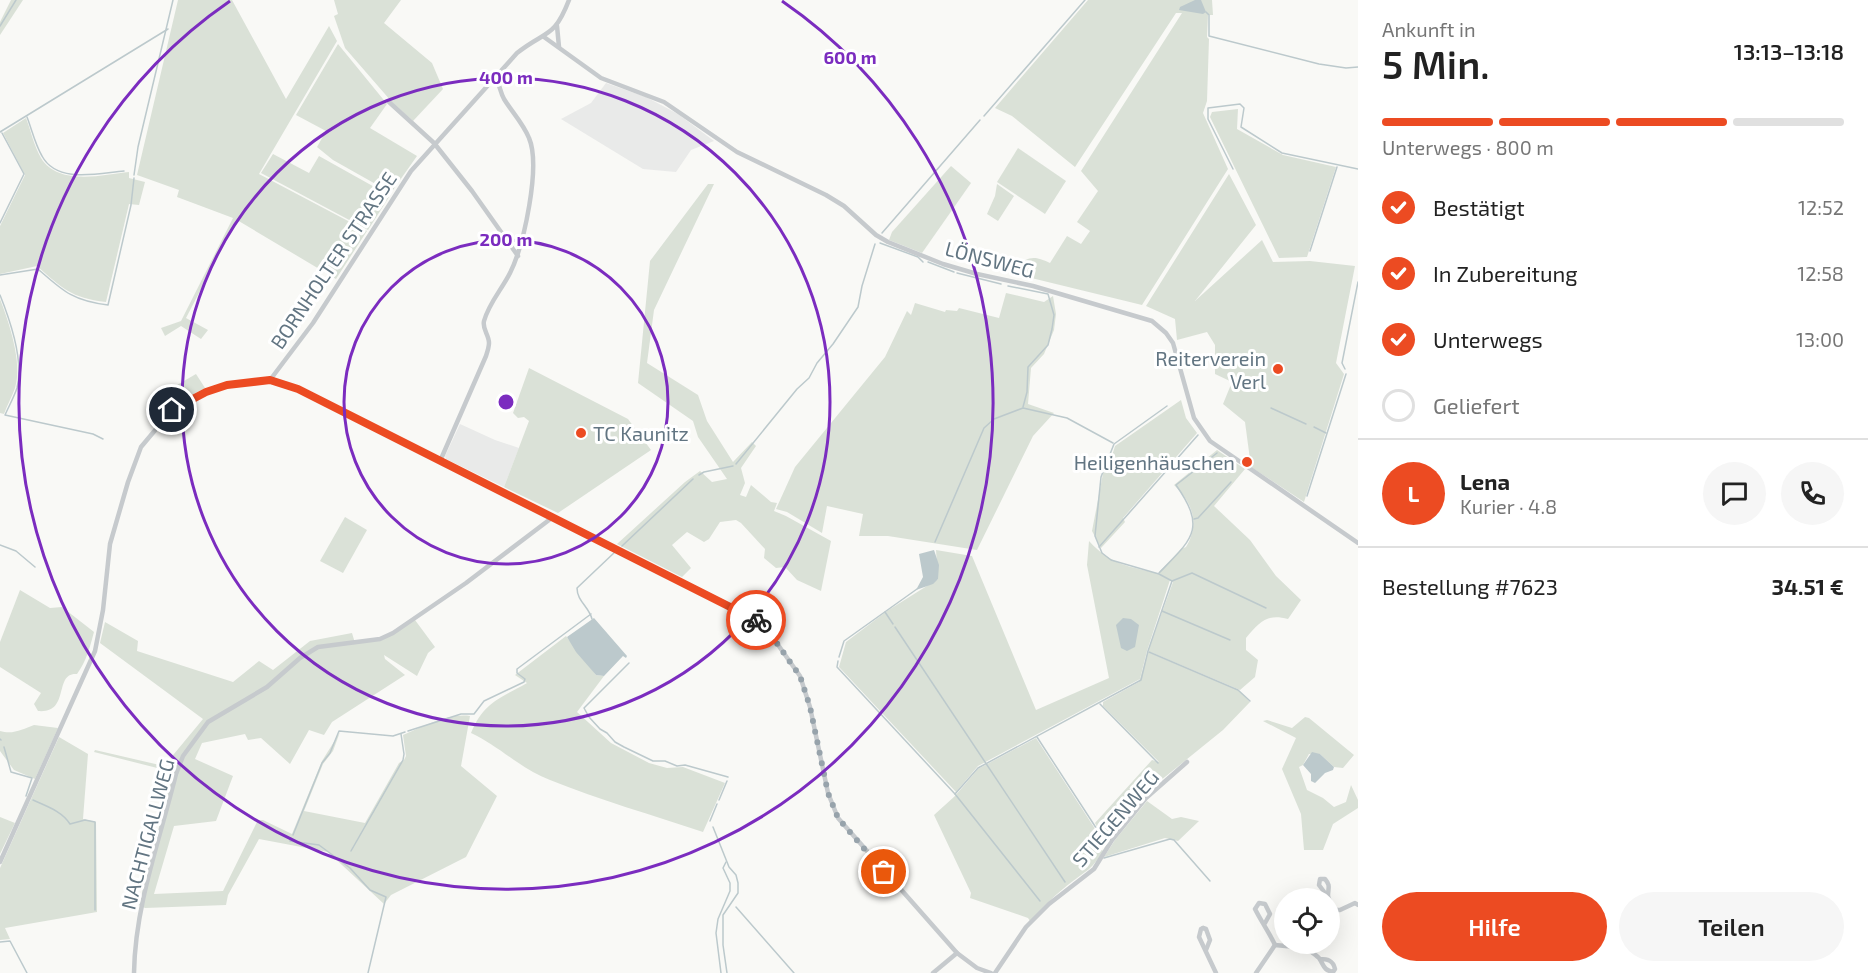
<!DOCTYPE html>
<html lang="de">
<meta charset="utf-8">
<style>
body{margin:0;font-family:"Exo 2",sans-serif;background:#f6f6f6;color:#222;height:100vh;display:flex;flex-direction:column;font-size:22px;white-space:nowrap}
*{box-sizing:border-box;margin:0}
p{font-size:20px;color:#767676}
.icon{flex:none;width:33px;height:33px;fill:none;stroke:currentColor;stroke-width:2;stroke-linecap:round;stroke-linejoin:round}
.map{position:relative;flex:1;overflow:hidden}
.side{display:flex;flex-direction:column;background:#fff;width:510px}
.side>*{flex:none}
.fabs{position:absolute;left:1274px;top:888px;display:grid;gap:12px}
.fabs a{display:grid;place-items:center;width:66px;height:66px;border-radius:50%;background:#fff;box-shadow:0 6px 24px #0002;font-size:30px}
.pin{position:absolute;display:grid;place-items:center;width:51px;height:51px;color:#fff;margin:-26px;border:3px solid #fff;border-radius:50%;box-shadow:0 2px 6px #0007}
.courier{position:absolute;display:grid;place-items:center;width:60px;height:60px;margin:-30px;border:4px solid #ec4b22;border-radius:50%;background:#fff;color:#222;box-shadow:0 2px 8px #0007}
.overview em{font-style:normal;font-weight:600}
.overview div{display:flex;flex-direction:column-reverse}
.overview{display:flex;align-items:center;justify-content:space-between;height:102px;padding:0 24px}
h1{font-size:39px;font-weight:600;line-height:45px}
.bar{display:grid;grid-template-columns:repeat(4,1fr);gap:9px 6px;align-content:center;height:72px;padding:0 24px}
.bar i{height:8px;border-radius:4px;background:#e0e0e0}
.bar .current{background:#ec4b22}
.bar p{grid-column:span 4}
.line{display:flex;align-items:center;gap:15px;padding:0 24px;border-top:2px solid #e0e0e0}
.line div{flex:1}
.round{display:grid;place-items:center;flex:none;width:63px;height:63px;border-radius:32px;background:#f6f6f6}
ol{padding:0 24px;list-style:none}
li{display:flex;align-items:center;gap:18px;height:66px}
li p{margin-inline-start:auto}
li .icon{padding:6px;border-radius:50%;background:#ec4b22;color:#fff;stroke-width:4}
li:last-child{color:#767676}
li i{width:33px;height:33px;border:3px solid #e0e0e0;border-radius:50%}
.primary-button{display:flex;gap:12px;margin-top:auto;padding:12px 24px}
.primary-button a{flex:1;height:69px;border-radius:36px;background:#ec4b22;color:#fff;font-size:24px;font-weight:600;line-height:69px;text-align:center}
.primary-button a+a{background:#f6f6f6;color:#222}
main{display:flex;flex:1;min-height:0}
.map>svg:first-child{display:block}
.built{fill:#e9eae9}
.green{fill:#dae1d7}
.water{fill:#bcc9cc}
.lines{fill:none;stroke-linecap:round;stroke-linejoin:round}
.stream{stroke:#bcc9cc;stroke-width:1.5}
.street{stroke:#c6cacd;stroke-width:4.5}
.done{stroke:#97a3ab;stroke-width:6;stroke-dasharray:0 10.8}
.route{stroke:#ec4b22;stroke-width:8}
.ring{fill:none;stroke:#7b2cbf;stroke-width:3}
.poi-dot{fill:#ec4b22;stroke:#fff;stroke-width:2}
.labels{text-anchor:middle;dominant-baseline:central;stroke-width:6;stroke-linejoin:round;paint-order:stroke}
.street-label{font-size:20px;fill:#627582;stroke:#fff}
.poi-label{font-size:20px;fill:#627582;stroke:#fff;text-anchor:end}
.centre{fill:#7b2cbf;stroke:#fff;stroke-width:3}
.ring-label{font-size:18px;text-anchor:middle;font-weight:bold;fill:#7b2cbf;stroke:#fff;stroke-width:6;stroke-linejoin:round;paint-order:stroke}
</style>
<main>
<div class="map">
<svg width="1358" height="973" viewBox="0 0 1358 973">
<rect width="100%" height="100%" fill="#f9f9f6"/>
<!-- built -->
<g class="built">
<path d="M606,83L646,97L678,114L714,141L691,150L676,172L643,169L561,119L591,103Z"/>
<path d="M460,424L495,440L519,448L504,487L446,459L445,456Z"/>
</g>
<!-- green -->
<g class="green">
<path d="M11,0H23L0,35V22Z"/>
<path d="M178,0H232L286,99L329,26L337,41L259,174L367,231L336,279L237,220L186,318L208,330L201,339L181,326L165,336L161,328L181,321L233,218L177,197L179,190L137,175Z"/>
<path d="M334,0H401L384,23L432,63L443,89L413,121L391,101L345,48L334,16L338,14Z"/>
<path d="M1088,0H1212L1213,15H1208L1207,37L1209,39L1207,101L1203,113L1228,169L1142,305L1011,273L1010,270C1027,259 1030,253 1050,263L1067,236L1081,244L1090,231L1077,222L1098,191L1081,171L1182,13H1176L1075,167L1012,116L995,108Z"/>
<path d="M338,44L387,104L370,128L417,156L393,190L388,191L333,160L317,147L326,131L296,115Z"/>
<path d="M1238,109L1237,129L1283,155L1336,167L1307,257L1279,258L1210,117L1212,112Z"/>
<path d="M26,118C31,131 34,146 41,158C58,186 102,175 129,172V178L145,182L139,205L129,204L106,302C71,298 62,288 37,266L0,274V226L25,175L3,133Z"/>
<path d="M1018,148L1066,181L1045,214L997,182Z"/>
<path d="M273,154L309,173L319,156L387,194L389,197L368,230L261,173Z"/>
<path d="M951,166L971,183L922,253L889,240L892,232Z"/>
<path d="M1229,174L1256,225L1195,301L1262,240L1273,262L1310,261L1355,266L1336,363L1344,374L1304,502L1251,467L1245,422L1223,404L1232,382L1215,374V345L1207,332L1177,340L1175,319L1146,306Z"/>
<path d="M708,184H714L654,310L647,363L698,395L707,421L733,462L752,442L756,446L741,468L745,483L740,495L746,497L751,485L771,502L777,503L774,511L786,516L831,541L821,591L797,580L785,567L776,568L764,558L765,549L741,523L736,520L720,522L709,539L704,542L687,532L672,545L691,568L682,577L617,544L685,482L700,471L712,482L727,479L698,437L693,421L638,383L650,261Z"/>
<path d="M997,184L1014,196L998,221L987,214L995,196Z"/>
<path d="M1006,293L1044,302L1053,296L1056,314L1054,330L1044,354L1031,368L1028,404L1054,413L1033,436L977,550L888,536H859L863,514L827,506L822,533L787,512L776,509L795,467L885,357L907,311L911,315L915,303L945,312L946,310L957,311L959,308L999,318Z"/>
<path d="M0,299C9,322 23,364 15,388C12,397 7,405 4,414L0,413Z"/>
<path d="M529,368L628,419L651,450L558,513L504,487L529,421L524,417L518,418L513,413Z"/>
<path d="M196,374L205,388L171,406L153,399Z"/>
<path d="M1181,400L1186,418L1197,433L1123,518L1125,522L1101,548L1092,531L1106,458L1111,459L1115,446Z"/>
<path d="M1217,450L1245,469L1214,506L1250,540L1276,576L1301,600L1288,619C1266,613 1259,623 1246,638V650L1258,660L1255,677L1240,690L1148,651L1173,582L1170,580L1147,651L1140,679L978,766L956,792L839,667L846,642L887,611L938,579L936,550L972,556L1036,710L1109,678L1087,565L1089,541C1112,566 1129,566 1160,574L1159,572L1181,549L1186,547C1200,524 1193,503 1174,485Z"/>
<path d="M345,517L367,530L343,573L320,561Z"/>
<path d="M20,590L50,608L62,607L94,632C90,647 86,662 77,674C53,672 71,714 38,711L34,704L41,693L0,667V642Z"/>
<path d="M415,620L435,647L428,653L417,676L384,655L385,659L405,675L332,722L324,735L309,730L290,764L261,738L248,740L245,734L202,743L195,759L233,776L216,821L174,826L154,894L223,891L258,820H263L292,834L322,761L340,732L333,751L323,764L304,811L365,823L399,763L404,760L406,756L403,735C423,727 447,713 470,716L461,766L497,796L466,857L391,895L384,904L328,852L259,839L228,895L226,905L145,908L139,905L172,776L176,778L177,773L94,752L95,750L164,766L203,719L100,643L105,622L138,641L137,651L233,682L259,661L273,670L310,641L352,633L355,643L382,640Z"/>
<path d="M566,636L596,675L604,676L577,712L611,743L649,763L667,768L683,767L725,783L703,832C652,815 600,800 550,780C521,769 499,746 471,733C484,702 499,699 527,683L515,675Z"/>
<path d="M1148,652L1238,690L1250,702L1223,730L1155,785L1137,803L1101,849L1103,851C1092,869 1089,869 1073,881C1058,892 1043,907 1030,921L1028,918L970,898L971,893L934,815L955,796L978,769L1036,738L1101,838H1103L1095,823L1152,760L1159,762L1103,706V702L1139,682Z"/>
<path d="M1305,717L1309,718L1354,755L1343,768L1334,767L1320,754H1309L1303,765L1299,767L1307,790L1323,798L1334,807L1346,802L1351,785L1358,800V808L1333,824L1323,850H1304L1301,814L1282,769L1296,738L1263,721L1267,720L1292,728Z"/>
<path d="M34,725L58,728L35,779L14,770L0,751V731C13,735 23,729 34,725Z"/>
<path d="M59,737L88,754L83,819L96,822L97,912L5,928L10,939L0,940V868Z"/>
<path d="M1147,801L1172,819L1181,817L1199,821L1178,841L1165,838L1104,857L1115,840Z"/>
<path d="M0,817L15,823L0,854Z"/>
</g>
<!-- water -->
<g class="water">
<path d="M1195,0H1201L1206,12L1203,14L1179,10L1180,7Z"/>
<path d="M934,550L939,565L938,579L933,584L916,590L923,577L919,554Z"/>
<path d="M594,618L627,656L626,658L623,656L604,676L596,675L576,652L567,637Z"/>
<path d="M1123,618L1131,619L1139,625L1135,647L1127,651L1121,648L1116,625Z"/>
<path d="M1312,752L1320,754L1334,767L1333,770L1325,773L1315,783L1311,781V774L1303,765Z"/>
</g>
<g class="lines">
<!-- stream -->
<g class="stream">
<path d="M1206,12L1209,15V36L1319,64L1346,68L1358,67"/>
<path d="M0,26L16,0"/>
<path d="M984,116L1085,0"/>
<path d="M27,117C32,130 35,144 42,156C57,184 99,173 124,171"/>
<path d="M0,132L168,29"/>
<path d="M1233,169L1208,119V108L1240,104L1244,108L1241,127L1282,153L1358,169"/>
<path d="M134,175L138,147L173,0"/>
<path d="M0,223L24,174L2,133"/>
<path d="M882,233L980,120"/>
<path d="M880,243L918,257L923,262"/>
<path d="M1310,251L1337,167"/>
<path d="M928,262L954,272"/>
<path d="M957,273L1001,284"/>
<path d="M0,275L38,269C63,291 73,301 108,305L131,205L134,178"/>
<path d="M1008,286L1048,294L1054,315L1052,329L1048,345L1028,367L1027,392L1023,407"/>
<path d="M0,295C10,320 24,361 17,388C14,397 9,406 5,415L93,434L103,439"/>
<path d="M1345,369L1342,363L1358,282"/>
<path d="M1271,408L1306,424"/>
<path d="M1314,427L1326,433"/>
<path d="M736,464L797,389L809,378L817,363L833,344L858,307L862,286L875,244"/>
<path d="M699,475L704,472L733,466"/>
<path d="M1307,496L1346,374"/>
<path d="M1194,519L1198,518L1231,482"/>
<path d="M935,542L984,428L994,419L1023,408L1067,418L1113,443"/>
<path d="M0,545L16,551L35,567"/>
<path d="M622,546L693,479"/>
<path d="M1099,547L1198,435"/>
<path d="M1159,573C1192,539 1207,529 1176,485L1217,453"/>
<path d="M1172,581L1192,573L1266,608"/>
<path d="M1162,611L1230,640"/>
<path d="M885,612L893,624"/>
<path d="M592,619C589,607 577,601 577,588L616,551"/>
<path d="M895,627L1065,882"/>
<path d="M1149,652L1238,690L1250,701"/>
<path d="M839,657L844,641L917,589"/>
<path d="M838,661L837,667L955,794L1040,901"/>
<path d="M629,663L584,708L589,717L600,729L607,733L615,742L624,747L653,761H665L677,766L685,765L728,777"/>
<path d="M1100,704L1158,763"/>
<path d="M408,731L461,714H474L484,701L524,682L525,679L517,673V669L591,614"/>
<path d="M1037,737L1102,837"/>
<path d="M0,739L1,740"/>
<path d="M4,747L11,772L32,778L26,796"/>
<path d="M955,794L978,768L1141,680L1148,651L1172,581L1159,574L1111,560L1102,553L1095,536L1101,477L1114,444L1167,406"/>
<path d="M33,800C46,806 62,811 70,824L85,820L95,822V910"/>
<path d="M719,800L727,781"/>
<path d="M710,821L717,804"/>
<path d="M713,827L729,867L736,875L738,883V893L723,915V945L727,973"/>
<path d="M293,835L322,763L330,753L339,731L393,736L405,732"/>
<path d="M291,838L290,841L319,845L350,868L370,890L386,897L368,973"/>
<path d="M351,851L403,760L404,754L401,734"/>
<path d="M1104,858L1170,839L1174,840L1210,881"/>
<path d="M736,907L794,973"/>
<path d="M0,942L10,941L27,973"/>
<path d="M721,973L716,933L718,919L730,891V883L723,868L726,862"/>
</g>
<!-- street -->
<g class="street">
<path d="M557,26L559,47"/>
<path d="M544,37L601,78L664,102L737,152L826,195L844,206L876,235L888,242L943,264L977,274L1033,286L1152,321L1166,333L1173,343L1194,418L1210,441L1358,543"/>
<path d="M389,102L434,143L472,191L518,256"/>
<path d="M270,380L313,323L411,171L517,53C546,30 554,39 569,0"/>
<path d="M441,459L486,356C487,353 489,347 489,343C489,335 482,329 484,321C489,303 502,289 510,273C524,245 541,166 529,138C523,123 512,112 504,99C500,92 500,84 495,78"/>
<path d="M0,862L95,651L103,610L110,544L128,482L141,447L172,410L206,392L227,385L265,380L298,389L739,610L764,625L800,676L810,707L828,793L838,818L957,953L977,968L991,973"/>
<path d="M1328,897L1319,885L1320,879H1325C1331,886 1328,888 1328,896C1329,900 1332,906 1334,910"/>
<path d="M1329,916L1334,910H1340L1355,903L1358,905"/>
<path d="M1265,923L1270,914L1265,904L1259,903L1255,909C1261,921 1269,932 1275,945"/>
<path d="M1203,928L1201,929L1199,937L1216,973"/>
<path d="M1203,928L1206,929L1210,940L1206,950"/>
<path d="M1306,948C1310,951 1316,955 1319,958C1324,965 1323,970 1333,972L1335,969C1333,960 1327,959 1320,959"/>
<path d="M134,973C135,905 160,839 176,774L183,756L208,722L267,687L300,658L318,647L380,639L393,633L466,583L553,517"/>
<path d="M933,973L957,953"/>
<path d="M995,973L1026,927L1049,904L1094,869L1112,840L1146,798L1187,762"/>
<path d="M1256,973L1275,945L1306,948L1310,944"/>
</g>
</g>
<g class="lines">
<!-- done -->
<path class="done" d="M756,620L764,625L800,676L810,707L828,793L838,818L884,872"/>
<!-- route -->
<path class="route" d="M172,410L206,392L227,385L270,380L298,389L756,620"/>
</g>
<!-- distance rings -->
<g class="ring">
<circle cx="506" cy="402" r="162"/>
<circle cx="506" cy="402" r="324"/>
<path d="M782 1A487 487 0 1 1 230 1"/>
</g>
<!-- markers -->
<g class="poi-dot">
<circle cx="1278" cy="369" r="6"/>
<circle cx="581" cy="433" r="6"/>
<circle cx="1247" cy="462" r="6"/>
</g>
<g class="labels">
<!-- street labels -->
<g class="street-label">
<text transform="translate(990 259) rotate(15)">LÖNSWEG</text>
<text transform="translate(333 260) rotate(-56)">BORNHOLTER STRASSE</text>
<text transform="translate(1115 818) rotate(-49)">STIEGENWEG</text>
<text transform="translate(147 834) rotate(-75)">NACHTIGALLWEG</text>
</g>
<!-- poi labels -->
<g class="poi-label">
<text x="1266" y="358">Reiterverein<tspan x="1266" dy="23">Verl</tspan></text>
<text x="593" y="433" text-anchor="start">TC Kaunitz</text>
<text x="1235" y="462">Heiligenhäuschen</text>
</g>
</g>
<circle cx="506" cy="402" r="9" class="centre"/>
<g class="ring-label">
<text x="850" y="64">600 m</text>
<text x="506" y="84">400 m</text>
<text x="506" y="246">200 m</text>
</g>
</svg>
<div class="fabs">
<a><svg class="icon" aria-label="locate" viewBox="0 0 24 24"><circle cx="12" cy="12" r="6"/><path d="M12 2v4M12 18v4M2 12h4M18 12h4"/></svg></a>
</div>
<div class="pin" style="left:884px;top:872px;background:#ea580c"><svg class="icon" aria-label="bag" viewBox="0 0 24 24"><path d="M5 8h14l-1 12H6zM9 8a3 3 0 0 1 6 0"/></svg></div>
<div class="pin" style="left:172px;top:410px;background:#1f2937"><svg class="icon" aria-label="home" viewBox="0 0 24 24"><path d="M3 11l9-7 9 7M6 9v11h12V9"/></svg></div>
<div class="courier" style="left:756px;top:620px"><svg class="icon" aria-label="bike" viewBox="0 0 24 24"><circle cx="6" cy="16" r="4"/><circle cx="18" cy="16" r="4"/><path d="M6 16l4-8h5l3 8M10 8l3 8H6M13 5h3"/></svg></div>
</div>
<section class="side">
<div class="overview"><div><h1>5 Min.</h1><p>Ankunft in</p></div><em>13:13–13:18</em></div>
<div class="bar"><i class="current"></i><i class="current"></i><i class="current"></i><i></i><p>Unterwegs · 800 m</p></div>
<ol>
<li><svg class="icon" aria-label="check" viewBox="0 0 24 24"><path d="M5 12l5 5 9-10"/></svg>Bestätigt<p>12:52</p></li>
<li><svg class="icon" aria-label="check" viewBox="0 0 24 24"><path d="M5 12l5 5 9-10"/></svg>In Zubereitung<p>12:58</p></li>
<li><svg class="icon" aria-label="check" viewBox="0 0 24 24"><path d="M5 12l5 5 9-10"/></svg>Unterwegs<p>13:00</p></li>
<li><i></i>Geliefert</li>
</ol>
<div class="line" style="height:108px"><b class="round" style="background:#ec4b22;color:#fff">L</b><div><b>Lena</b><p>Kurier · 4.8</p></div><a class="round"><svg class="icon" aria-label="chat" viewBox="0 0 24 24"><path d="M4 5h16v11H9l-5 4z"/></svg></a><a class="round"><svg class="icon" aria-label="phone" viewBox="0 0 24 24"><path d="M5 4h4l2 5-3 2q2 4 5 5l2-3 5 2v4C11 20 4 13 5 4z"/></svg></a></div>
<div class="line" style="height:78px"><div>Bestellung #7623</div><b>34.51 €</b></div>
<div class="primary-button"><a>Hilfe</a><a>Teilen</a></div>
</section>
</main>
